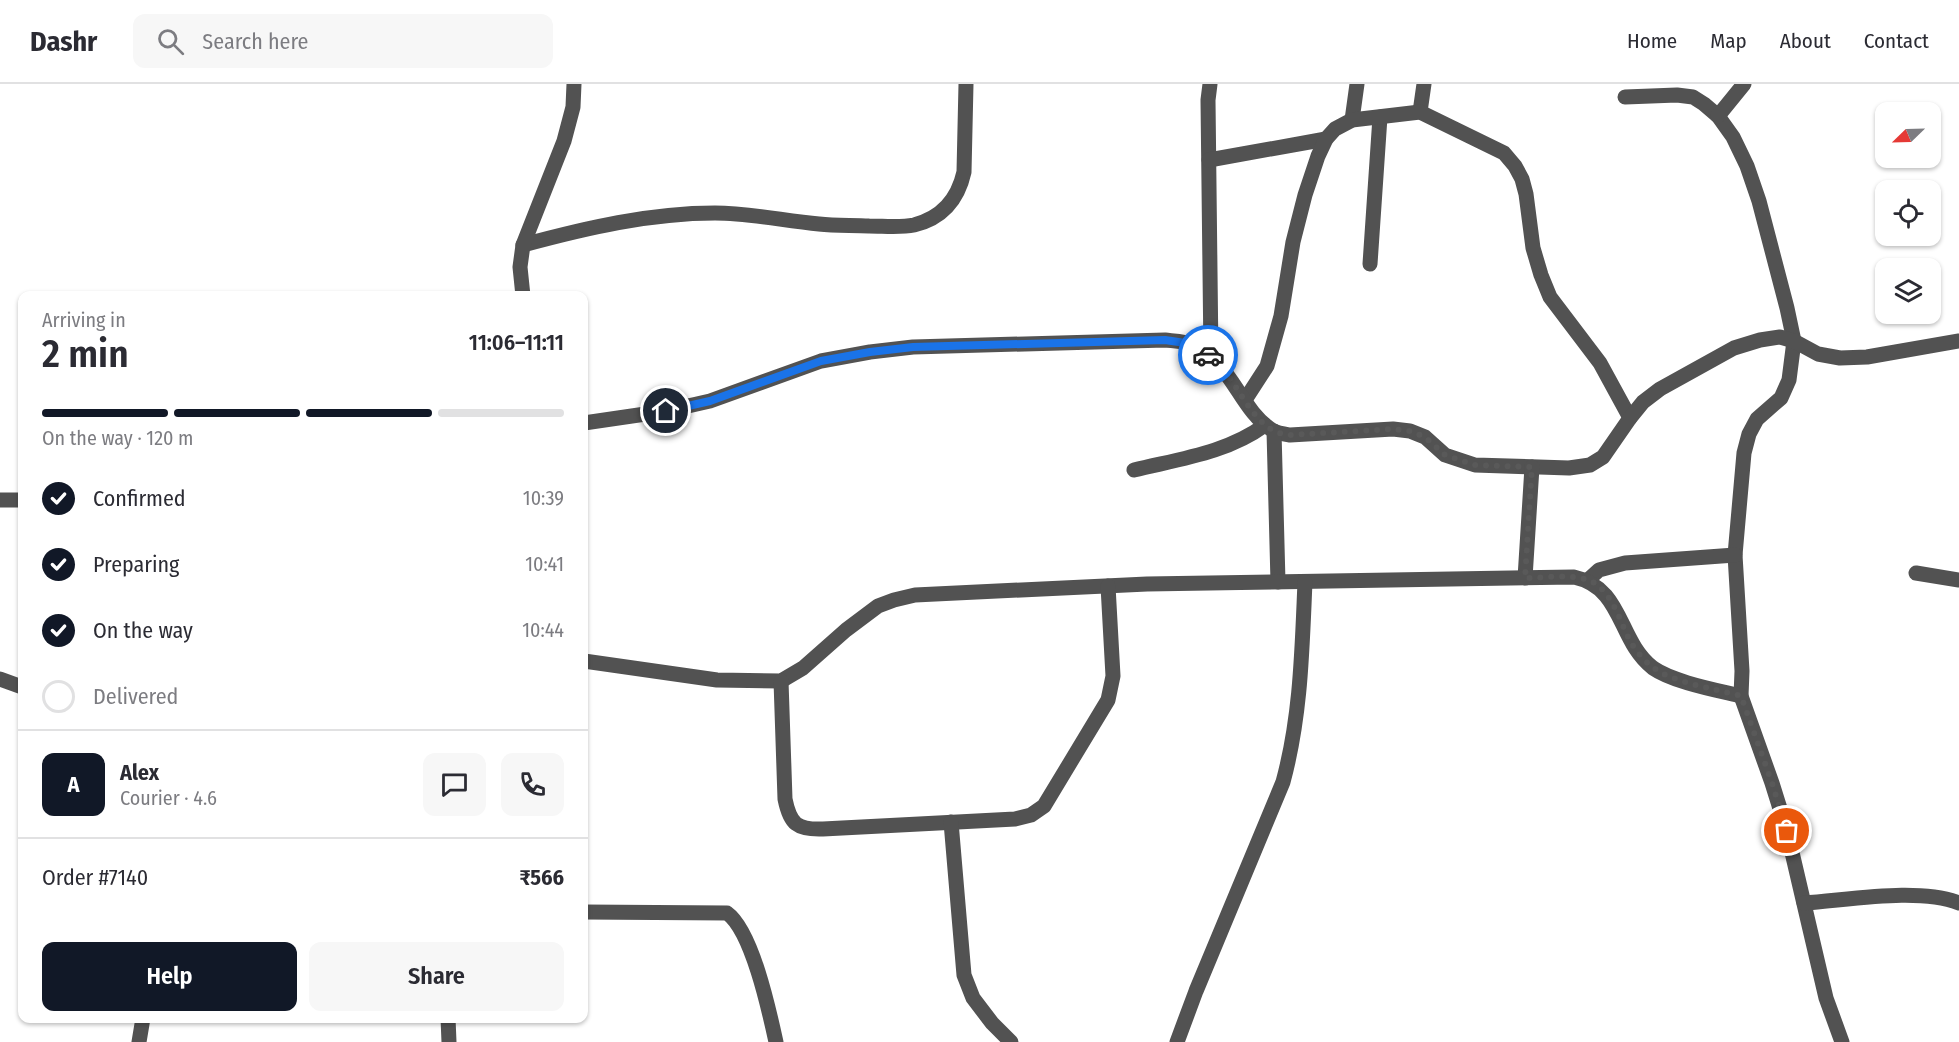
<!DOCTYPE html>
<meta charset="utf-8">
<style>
body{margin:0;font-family:"Fira Sans Condensed",sans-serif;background:#f7f7f7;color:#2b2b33;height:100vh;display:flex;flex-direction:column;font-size:22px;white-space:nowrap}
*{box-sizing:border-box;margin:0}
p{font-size:20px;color:#7c7c81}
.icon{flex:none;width:33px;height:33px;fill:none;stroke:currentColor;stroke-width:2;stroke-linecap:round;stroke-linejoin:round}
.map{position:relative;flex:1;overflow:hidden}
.panel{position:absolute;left:18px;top:207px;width:570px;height:732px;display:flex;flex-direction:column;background:#fff;border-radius:12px;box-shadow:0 2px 4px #0004}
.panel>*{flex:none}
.needle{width:39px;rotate:247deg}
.fabs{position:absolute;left:1875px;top:18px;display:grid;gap:12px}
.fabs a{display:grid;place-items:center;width:66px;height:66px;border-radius:12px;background:#fff;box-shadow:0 2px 4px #0004;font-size:30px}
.pin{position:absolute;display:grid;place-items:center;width:51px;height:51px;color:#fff;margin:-26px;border:3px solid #fff;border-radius:50%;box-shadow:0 2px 6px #0007}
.courier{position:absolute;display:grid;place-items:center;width:60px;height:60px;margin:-30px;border:4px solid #1a73e8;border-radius:50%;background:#fff;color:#222;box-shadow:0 2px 8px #0007}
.summary em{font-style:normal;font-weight:600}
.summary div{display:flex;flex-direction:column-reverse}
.summary{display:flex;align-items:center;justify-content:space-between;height:102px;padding:0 24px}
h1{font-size:39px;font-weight:600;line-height:45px}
.bar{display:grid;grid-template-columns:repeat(4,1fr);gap:9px 6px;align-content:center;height:72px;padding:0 24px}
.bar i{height:8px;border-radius:4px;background:#e1e1e2}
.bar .selected{background:#111827}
.bar p{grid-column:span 4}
.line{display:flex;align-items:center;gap:15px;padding:0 24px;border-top:2px solid #e1e1e2}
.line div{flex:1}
.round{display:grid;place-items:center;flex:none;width:63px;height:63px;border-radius:12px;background:#f7f7f7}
ol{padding:0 24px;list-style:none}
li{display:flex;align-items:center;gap:18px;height:66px}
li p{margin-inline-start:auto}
li .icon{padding:6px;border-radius:50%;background:#111827;color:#fff;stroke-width:4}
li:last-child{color:#7c7c81}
li i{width:33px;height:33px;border:3px solid #e1e1e2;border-radius:50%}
.button{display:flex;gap:12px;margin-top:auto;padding:12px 24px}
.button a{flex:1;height:69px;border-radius:12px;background:#111827;color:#fff;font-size:24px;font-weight:600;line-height:69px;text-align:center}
.button a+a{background:#f7f7f7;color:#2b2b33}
header{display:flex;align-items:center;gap:36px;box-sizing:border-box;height:84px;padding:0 30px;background:#fff;border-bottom:2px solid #e1e1e2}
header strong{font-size:28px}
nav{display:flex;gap:33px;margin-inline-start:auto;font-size:21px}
.search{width:420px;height:54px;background:#f7f7f7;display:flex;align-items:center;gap:15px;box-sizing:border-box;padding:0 21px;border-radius:12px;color:#7c7c81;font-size:22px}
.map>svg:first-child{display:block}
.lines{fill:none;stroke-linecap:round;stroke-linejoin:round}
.minor{stroke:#525252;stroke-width:15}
.done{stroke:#595959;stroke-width:6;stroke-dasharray:0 10.8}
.route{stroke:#1a73e8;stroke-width:8}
</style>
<header>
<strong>Dashr</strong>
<div class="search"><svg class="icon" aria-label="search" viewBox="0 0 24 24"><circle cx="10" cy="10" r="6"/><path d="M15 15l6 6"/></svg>Search here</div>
<nav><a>Home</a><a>Map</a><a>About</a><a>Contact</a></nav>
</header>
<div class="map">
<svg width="1959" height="958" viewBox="0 0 1959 958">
<rect width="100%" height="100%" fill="#fff"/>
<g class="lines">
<!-- minor -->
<g class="minor">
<path d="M1210,0L1208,16L1211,273"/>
<path d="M1625,13L1677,11L1693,13L1704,20L1718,32L1733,53L1747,82L1759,117L1787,224L1794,257L1789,296L1781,314L1757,335L1749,350L1744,369L1735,471L1742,587L1741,612L1772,699L1787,747L1826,914L1842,958"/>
<path d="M1420,28L1424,0"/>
<path d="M1718,32L1744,0"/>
<path d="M1352,36L1357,0"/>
<path d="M1209,76L1326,55"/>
<path d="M523,161C586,144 650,129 715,129C750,129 785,137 819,140C836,142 853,141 869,142C884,142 900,144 914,141C942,134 958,115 964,88L966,0"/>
<path d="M1370,180L1380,33"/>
<path d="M523,212L520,183L523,161L564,57L573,23L574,0"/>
<path d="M1245,316L1267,282L1281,232L1293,158L1305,111L1318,72L1326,55L1335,45L1352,36L1420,28L1504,69L1515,82L1522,95L1526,110L1533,164L1541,191L1550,213L1600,279L1630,334"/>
<path d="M584,339L666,327L710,317L821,277L870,268L913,263L1165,256C1173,257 1185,257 1193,261C1231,277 1240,326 1272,346C1277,349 1284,350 1290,351L1393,345L1410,347L1425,353L1445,371L1475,381L1569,384L1590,381L1603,373L1630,334L1643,318L1660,305L1734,264L1760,256L1780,253L1794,257L1818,270L1840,274L1867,273L1959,257"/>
<path d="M1274,347L1278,498"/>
<path d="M1134,386C1179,375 1227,369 1265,341"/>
<path d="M0,416H22"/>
<path d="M1916,489L1959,496"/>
<path d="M1525,494L1532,383"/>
<path d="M1588,496L1599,486L1625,479L1735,471"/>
<path d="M584,577L717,596L781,597L803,584L846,546L878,522L894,516L915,511L1147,500L1574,493C1624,504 1617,556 1653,584C1673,598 1716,606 1741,612"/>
<path d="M0,595L22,603"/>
<path d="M781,597L785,715C790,740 797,746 823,745L1015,735L1031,731L1044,722L1108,616L1113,592L1108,502"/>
<path d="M951,738L964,891L973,914L992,939L1011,958"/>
<path d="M1804,819C1849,816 1918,803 1959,819"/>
<path d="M584,828L727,829C752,847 769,926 776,958"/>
<path d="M448,934L449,958"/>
<path d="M139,958L143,934"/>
<path d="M1177,958L1196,907L1283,698C1301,632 1302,565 1305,498"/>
</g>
</g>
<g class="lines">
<!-- done -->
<path class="done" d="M1208,271C1235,290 1244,328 1272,346C1277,349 1284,350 1290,351L1393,345L1410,347L1425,353L1445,371L1475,381L1532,383L1525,494C1544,494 1566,490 1585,495C1611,502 1619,536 1630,557C1636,567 1644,577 1654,584C1674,599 1716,605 1741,612L1772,699L1787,747"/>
<!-- route -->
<path class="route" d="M666,327L710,317L821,277L870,268L913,263L1165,256L1192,260L1208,271"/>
</g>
</svg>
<div class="fabs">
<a><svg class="needle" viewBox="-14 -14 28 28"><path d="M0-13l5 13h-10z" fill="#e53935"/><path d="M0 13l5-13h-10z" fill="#7c7c81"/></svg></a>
<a><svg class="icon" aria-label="locate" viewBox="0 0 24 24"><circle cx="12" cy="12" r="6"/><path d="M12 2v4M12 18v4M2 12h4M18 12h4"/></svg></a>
<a><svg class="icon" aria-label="layers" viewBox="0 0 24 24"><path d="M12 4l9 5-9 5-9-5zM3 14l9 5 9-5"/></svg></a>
</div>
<div class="pin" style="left:1787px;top:747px;background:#ea580c"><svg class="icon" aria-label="bag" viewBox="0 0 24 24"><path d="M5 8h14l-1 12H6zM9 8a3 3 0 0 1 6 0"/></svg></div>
<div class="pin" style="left:666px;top:327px;background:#1f2937"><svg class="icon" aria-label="home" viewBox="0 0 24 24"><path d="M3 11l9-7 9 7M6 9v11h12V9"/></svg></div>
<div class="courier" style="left:1208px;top:271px"><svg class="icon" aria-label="car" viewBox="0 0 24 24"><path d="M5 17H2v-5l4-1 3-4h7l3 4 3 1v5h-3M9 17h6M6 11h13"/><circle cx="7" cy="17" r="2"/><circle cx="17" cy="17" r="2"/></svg></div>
<section class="panel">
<div class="summary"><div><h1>2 min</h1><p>Arriving in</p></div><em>11:06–11:11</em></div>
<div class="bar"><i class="selected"></i><i class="selected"></i><i class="selected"></i><i></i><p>On the way · 120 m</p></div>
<ol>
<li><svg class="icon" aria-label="check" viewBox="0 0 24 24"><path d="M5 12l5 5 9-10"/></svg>Confirmed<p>10:39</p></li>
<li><svg class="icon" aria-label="check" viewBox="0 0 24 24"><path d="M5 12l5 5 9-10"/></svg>Preparing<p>10:41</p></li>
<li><svg class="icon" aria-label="check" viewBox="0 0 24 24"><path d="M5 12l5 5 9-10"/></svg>On the way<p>10:44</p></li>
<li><i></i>Delivered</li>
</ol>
<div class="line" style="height:108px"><b class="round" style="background:#111827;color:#fff">A</b><div><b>Alex</b><p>Courier · 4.6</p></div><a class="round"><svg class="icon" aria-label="chat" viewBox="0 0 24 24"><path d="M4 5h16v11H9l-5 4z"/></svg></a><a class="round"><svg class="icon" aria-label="phone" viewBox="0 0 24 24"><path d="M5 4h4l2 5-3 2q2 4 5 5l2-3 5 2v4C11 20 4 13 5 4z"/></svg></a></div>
<div class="line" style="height:78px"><div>Order #7140</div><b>₹566</b></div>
<div class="button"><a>Help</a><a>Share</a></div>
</section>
</div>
